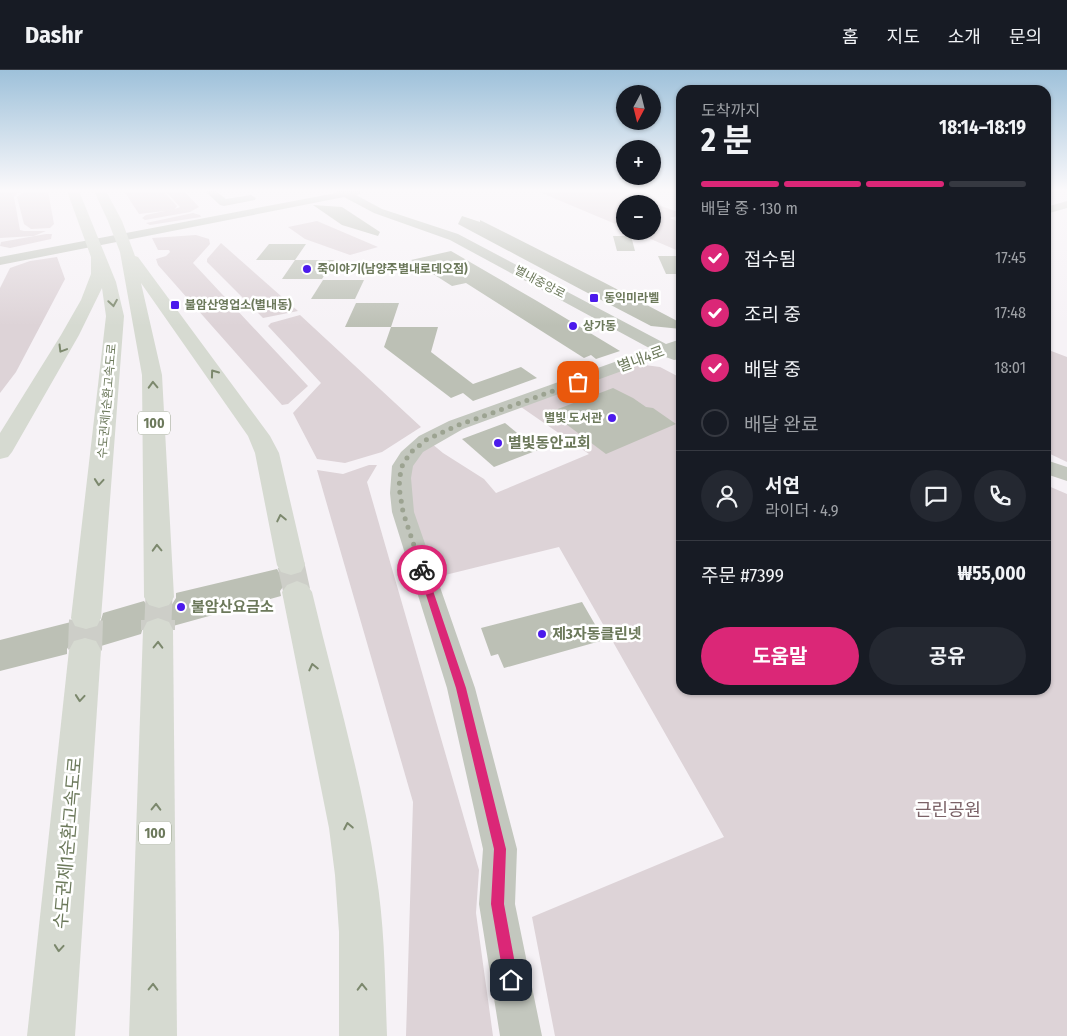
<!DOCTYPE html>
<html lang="ko">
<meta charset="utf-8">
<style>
body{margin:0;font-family:"Fira Sans Condensed","Noto Sans KR",sans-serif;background:#242831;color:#f1f3f6;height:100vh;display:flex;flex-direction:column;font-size:19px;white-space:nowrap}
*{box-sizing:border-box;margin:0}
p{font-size:16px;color:#9ea1a6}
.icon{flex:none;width:28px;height:28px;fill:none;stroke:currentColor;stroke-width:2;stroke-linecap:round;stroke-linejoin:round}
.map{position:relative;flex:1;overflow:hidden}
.details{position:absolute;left:676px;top:15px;width:375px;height:610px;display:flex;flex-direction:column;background:#171b24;border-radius:15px;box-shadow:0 1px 4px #0004}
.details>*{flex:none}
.needle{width:32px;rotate:187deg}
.controls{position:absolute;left:616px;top:15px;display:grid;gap:10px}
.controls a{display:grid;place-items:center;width:45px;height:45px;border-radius:50%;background:#171b24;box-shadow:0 1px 4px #0004;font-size:25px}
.pin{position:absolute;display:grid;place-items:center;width:42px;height:42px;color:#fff;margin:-21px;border-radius:10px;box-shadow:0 2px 8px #0006}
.courier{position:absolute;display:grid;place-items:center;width:50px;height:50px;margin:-25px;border:4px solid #db2777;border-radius:50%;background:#fff;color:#222;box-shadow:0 1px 6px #0007}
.overview em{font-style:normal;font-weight:700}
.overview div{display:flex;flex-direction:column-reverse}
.overview{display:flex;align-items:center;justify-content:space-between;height:85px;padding:0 25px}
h1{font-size:32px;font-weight:700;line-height:38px}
.bar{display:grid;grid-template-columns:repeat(4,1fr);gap:8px 5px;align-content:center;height:60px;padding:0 25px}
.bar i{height:6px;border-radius:4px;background:#363941}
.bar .current{background:#db2777}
.bar p{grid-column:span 4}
.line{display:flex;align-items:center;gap:12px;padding:0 25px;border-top:1px solid #363941}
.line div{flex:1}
.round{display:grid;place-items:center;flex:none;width:52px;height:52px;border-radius:26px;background:#242831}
ol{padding:0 25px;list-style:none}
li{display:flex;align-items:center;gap:15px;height:55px}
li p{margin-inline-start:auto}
li .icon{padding:5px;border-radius:50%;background:#db2777;color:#fff;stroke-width:4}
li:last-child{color:#9ea1a6}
li i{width:28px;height:28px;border:2px solid #363941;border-radius:50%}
.primary-button{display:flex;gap:10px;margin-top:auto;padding:10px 25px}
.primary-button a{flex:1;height:58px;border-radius:30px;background:#db2777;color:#fff;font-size:20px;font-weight:700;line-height:58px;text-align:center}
.primary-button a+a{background:#242831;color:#f1f3f6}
header{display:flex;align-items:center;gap:30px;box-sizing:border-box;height:70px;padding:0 25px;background:#171b24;border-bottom:1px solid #363941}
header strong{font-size:24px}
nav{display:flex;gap:28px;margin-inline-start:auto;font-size:18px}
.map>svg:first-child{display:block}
.green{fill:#ddd3d7}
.building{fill:#bcc0b5}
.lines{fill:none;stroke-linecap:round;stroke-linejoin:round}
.highway-tunnel-far1{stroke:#cdcec8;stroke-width:27;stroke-dasharray:27 14;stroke-linecap:butt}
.highway-tunnel{stroke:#cdcec8;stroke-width:34;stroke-dasharray:34 17;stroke-linecap:butt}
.minor{fill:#c3c7be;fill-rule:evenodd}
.highway{fill:#d6dad1;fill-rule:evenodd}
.oneway{stroke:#7c886d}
.route{fill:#db2777}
.done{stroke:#9ca391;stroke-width:5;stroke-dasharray:0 9}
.poi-dot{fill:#4c1bec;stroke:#fff;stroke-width:2}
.labels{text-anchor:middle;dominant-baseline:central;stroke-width:5;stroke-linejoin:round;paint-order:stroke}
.far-poi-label{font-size:12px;font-weight:bold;fill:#6c795b;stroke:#fff;text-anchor:start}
.far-street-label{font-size:12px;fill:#6c795b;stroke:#fff}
.shield{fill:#fff;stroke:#98a18c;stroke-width:1}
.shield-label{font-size:14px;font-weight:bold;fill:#6c795b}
.street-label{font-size:15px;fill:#6c795b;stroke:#fff}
.poi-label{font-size:15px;font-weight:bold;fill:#6c795b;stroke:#fff;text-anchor:start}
.near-park-label{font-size:18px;fill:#7b6267;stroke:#fff}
.near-street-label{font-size:18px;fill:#6c795b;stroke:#fff}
</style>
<header>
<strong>Dashr</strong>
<nav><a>홈</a><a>지도</a><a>소개</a><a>문의</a></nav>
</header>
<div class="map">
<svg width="1067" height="966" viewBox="0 0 1067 966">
<rect width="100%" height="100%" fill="#f6f2f6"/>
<!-- green -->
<g class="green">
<path d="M0,121H28L17,123L14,127L20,160L24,161H46L34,166L0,168Z"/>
<path d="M33,121H48L54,154L50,158L31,159L24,154L17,127L22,123Z"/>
<path d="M124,121H163L177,136L175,139L180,137L165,121H184L199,137L190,142L145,150L142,148L146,145L165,141L139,144Z"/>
<path d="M537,121H618L681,143V145L670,148L681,153V182L632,161H652V134H625V158Z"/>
<path d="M193,143L200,145L201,147L150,155L146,153Z"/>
<path d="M317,151L378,177L350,185L305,169L288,157Z"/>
<path d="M46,164H52L51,169L10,178L0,176L1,172Z"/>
<path d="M196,165L209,169L210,174L193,193L308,316L288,334L282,335L158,195L156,189L166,186L170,182L169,180H158L152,168Z"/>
<path d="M221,173L298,241L263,248L207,192V189Z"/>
<path d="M57,187L65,209L16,302L0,323V218L10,198L30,191Z"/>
<path d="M300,245L421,357L382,382L345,393L317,389L293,343L321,313L268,256L271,253Z"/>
<path d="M1046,279L1067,287V392L1046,382Z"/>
<path d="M637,294L660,297L681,308V620H1046V415L1067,424V966H555L532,847L724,767L559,477L437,507L435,501L430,502L403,413L408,392L431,373L443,383L484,409L496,423L589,384L521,337Z"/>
<path d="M369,395H377L367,412L479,800L476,843L493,966H406L413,732L317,400L343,404Z"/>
</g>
<!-- building -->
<g class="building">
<path d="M313,135L342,137L380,162L378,166L342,155Z"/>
<path d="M462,146L480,152V150L496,158L605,213L681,253V259L651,256L582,220L458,154Z"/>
<path d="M613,166H631L635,181H617Z"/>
<path d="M269,174H306L295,190H334L322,209H282L295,190H256Z"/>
<path d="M451,181L537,231L620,281L596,289L591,285L584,288L466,213L452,216L411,190Z"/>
<path d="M658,186H676L681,197V204H666Z"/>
<path d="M323,210H364L355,229H311Z"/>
<path d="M356,233H399L391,257H345Z"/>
<path d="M391,257H438L431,282L473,314L521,297L537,308L473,331L463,323L451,328L384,277Z"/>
<path d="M613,318L633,328L646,337L653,338L676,354L606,384L550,342Z"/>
<path d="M505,353L538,380L494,397L462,369Z"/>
<path d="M277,499L280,504L290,507L302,504L304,500L307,513L296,509L285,514L280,521L281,526L173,556L170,550L157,546L145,551L141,564L101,576L96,569L85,566L74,569L67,579V584L0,601V570L71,552L75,558L86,561L99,557L103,543L144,531L148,537L160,540L171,536L176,528V523Z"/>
<path d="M582,532L604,570L504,598L498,584L491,586L481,558Z"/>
</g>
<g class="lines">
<!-- highway-tunnel-far1 -->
<g class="highway-tunnel-far1">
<path d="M291,495L297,522"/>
<path d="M86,551V548"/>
<path d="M158,551L159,527"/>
</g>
<!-- highway-tunnel -->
<g class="highway-tunnel">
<path d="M158,560V550"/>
<path d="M85,580L86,550"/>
</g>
<!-- minor -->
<g class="minor">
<path d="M205,121H216L226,129L251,125L256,128L255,130L224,136L220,135Z"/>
<path d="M335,121H360V124L356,125L382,139L458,164L666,274L681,269V279L678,281L681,284L680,289L674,290L663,286L463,359L423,382L413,396L411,408L414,442L475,618L517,779L515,834L542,966H500L479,834L483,779L447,618L392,442L390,423L392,396L401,382L419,366L449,351L651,279L450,170L374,143L344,127L0,195V187L336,123Z"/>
<path d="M1067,131V138L1046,144V137Z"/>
<path d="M1046,390L1067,397V411L1046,404Z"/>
</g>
<!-- highway -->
<g class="highway">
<path d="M67,121H79L116,212L124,246L101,548L97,556L86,559L75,556L71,548L106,246L102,218L79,265L12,382L8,387L0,389V363L61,265L81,230L91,204V187Z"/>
<path d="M94,121H106L122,151L135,186L138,187L270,366L279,383L305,495L301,502L291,505L281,502L277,495L255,383L248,366L141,213L162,305L174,527L169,535L159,538L149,535L144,527L142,305L120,182L108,151Z"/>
<path d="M297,511L307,515L312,522C334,615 362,708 376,803C385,857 385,912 387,966H339V862L335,805L329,758L282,522L287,515Z"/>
<path d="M158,548L169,552L173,560L177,966H129L143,560L147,552Z"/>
<path d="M85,568L96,571L101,580L75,966H27L69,580L74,571Z"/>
</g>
</g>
<!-- one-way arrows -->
<defs><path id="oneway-chevron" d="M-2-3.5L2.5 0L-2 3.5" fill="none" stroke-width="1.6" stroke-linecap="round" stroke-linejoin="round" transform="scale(1.25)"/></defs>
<g class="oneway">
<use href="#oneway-chevron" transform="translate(113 233) rotate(81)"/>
<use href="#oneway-chevron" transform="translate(62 279) rotate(121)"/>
<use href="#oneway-chevron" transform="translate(214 303) rotate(-126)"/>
<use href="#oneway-chevron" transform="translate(153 315) rotate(-92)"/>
<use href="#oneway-chevron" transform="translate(99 412) rotate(95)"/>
<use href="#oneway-chevron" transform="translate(281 448) rotate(-102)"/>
<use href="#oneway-chevron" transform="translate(157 478) rotate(-92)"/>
<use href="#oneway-chevron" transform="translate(158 575) rotate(-89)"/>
<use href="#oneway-chevron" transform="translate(313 597) rotate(-103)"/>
<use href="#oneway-chevron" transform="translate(80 628) rotate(95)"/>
<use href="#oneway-chevron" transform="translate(156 737) rotate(-89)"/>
<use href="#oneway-chevron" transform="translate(348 756) rotate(-101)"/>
<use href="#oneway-chevron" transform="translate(59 878) rotate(95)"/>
<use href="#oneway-chevron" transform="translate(153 917) rotate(-89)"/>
<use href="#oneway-chevron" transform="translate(362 917) rotate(-91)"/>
</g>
<!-- sky -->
<linearGradient id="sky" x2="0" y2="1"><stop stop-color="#9ec1da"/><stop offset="0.47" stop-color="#fbf9fb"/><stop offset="1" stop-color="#fbf9fb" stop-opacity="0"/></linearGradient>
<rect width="1067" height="256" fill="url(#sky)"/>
<!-- route -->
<path class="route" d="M422,497L426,500L466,618L506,779L504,834L518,910L516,914L511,916L506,914L504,910L491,834L494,779L456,618L418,500Z"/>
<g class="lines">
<!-- done -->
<path class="done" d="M422,500L403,442L399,417L401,398L410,383L426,370L456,356L578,312"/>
</g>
<!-- markers -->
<g class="poi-dot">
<circle cx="307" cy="199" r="5"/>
<rect x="589" y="223" width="10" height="10" rx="2.5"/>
<rect x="170" y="230" width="10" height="10" rx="2.5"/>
<circle cx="573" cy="256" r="5"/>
<circle cx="612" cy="348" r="5"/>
<circle cx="498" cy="373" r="5"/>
<circle cx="181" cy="537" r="5"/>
<circle cx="542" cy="564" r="5"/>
</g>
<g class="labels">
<!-- far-poi labels -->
<g class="far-poi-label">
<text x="317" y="199">죽이야기(남양주별내로데오점)</text>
<text x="604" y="228">동익미라벨</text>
<text x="185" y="235">불암산영업소(별내동)</text>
<text x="583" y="256">상가동</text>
<text x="602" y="348" text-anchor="end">별빛 도서관</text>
</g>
<!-- far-street labels -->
<g class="far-street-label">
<text transform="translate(540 212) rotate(28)">별내중앙로</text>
<text transform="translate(107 331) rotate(-85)">수도권제1순환고속도로</text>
</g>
<!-- shield labels -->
<g class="shield">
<rect x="138" y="341.5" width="32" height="23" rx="4"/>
<rect x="139" y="751.5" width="32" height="23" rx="4"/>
</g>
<g class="shield-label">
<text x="154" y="353">100</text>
<text x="155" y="763">100</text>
</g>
<!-- street labels -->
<g class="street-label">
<text transform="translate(641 289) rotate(-20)">별내4로</text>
</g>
<!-- poi labels -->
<g class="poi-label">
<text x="508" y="373">별빛동안교회</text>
<text x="191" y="537">불암산요금소</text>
<text x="552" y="564">제3자동클린넷</text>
</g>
<!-- near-park labels -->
<g class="near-park-label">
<text x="948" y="740">근린공원</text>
</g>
<!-- near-street labels -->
<g class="near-street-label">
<text transform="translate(68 773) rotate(-85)">수도권제1순환고속도로</text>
</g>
</g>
</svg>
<div class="controls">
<a><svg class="needle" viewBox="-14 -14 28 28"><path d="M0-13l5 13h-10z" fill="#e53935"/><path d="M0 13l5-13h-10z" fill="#9ea1a6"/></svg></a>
<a>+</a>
<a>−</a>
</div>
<div class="pin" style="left:578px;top:312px;background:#ea580c"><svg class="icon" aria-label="bag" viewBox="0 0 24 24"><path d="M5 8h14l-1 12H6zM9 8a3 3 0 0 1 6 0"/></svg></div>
<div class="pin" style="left:511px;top:910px;background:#1f2937"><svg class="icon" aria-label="home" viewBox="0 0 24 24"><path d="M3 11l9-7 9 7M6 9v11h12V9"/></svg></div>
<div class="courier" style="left:422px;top:500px"><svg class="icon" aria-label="bike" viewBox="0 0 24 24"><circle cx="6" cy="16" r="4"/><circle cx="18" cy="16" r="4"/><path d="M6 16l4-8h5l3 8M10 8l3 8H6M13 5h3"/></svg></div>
<section class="details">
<div class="overview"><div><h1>2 분</h1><p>도착까지</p></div><em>18:14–18:19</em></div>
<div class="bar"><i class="current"></i><i class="current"></i><i class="current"></i><i></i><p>배달 중 · 130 m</p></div>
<ol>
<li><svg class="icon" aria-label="check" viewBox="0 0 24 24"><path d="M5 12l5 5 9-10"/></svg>접수됨<p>17:45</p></li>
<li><svg class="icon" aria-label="check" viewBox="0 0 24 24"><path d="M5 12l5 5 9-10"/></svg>조리 중<p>17:48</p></li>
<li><svg class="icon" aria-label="check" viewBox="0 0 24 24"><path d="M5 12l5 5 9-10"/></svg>배달 중<p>18:01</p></li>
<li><i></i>배달 완료</li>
</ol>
<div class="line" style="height:90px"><a class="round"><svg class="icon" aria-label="person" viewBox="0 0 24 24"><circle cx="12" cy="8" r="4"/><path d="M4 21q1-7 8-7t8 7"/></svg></a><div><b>서연</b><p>라이더 · 4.9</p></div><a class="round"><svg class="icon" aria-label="chat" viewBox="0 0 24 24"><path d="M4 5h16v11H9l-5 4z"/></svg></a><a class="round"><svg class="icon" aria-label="phone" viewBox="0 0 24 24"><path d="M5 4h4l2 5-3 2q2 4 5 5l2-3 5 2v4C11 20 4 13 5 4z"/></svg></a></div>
<div class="line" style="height:65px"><div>주문 #7399</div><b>₩55,000</b></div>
<div class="primary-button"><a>도움말</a><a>공유</a></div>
</section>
</div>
